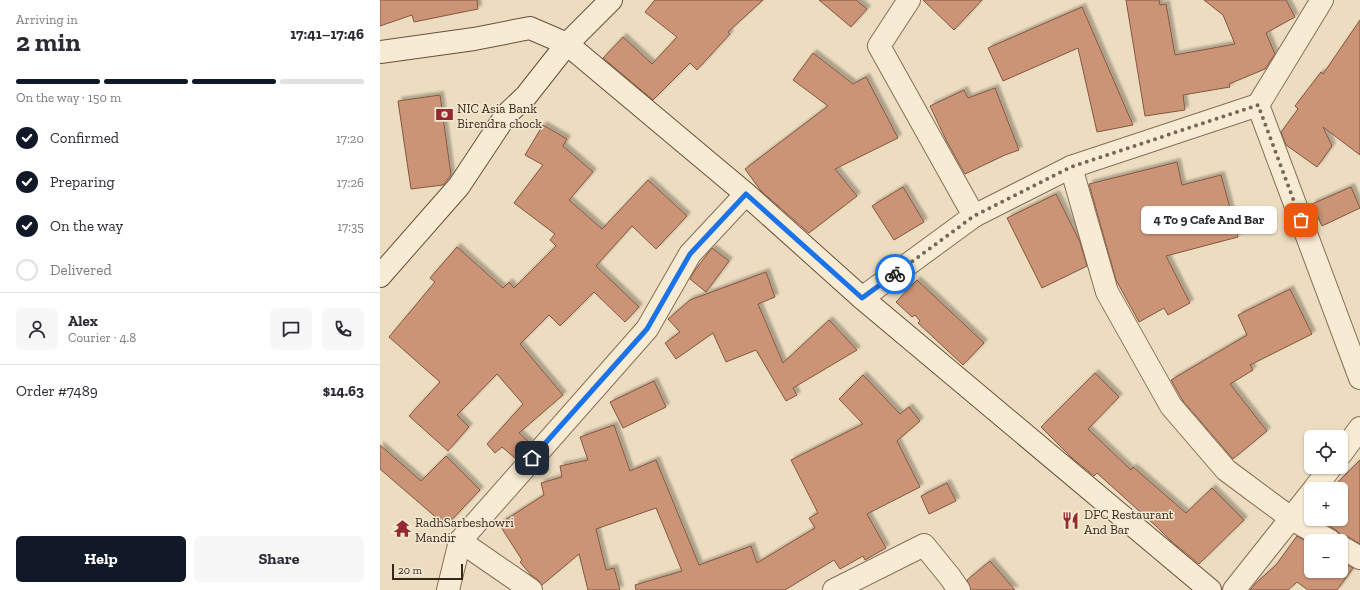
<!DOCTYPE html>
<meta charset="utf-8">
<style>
body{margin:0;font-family:"Zilla Slab",serif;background:#f7f7f7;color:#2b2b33;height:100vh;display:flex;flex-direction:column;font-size:15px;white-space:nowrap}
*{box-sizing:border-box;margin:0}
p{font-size:13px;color:#7c7c81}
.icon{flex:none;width:22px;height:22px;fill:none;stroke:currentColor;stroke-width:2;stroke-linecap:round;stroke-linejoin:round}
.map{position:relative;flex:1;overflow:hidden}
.details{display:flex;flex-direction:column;background:#fff;width:380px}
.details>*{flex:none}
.buttons{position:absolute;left:924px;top:430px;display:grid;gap:8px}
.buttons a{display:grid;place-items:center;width:44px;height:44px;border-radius:6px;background:#fff;box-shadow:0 1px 3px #0004;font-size:20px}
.scale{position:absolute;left:12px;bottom:10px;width:71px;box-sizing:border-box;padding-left:4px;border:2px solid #36271d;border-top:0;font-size:11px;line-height:14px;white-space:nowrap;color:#36271d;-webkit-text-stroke:3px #f5e8d0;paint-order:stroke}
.pin{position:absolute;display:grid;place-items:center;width:34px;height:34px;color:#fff;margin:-17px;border-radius:8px;box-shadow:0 2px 6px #0006}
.courier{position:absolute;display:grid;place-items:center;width:40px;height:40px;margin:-20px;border:3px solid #1a73e8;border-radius:50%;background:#fff;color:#222;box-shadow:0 1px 5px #0007}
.bubble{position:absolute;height:28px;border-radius:6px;background:#fff;box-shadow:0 1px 3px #0004;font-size:13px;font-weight:700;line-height:28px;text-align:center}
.headline em{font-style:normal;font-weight:700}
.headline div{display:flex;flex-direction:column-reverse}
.headline{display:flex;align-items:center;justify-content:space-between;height:68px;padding:0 16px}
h1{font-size:26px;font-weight:700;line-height:30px}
.bar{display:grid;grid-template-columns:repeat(4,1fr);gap:6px 4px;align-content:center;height:48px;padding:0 16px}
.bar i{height:5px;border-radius:3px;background:#e1e1e2}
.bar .selected{background:#111827}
.bar p{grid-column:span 4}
.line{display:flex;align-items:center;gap:10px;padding:0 16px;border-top:1px solid #e1e1e2}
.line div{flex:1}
.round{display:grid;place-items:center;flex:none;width:42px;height:42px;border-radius:6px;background:#f7f7f7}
ol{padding:0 16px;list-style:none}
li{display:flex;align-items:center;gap:12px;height:44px}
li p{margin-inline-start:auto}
li .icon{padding:4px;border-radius:50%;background:#111827;color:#fff;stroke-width:4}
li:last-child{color:#7c7c81}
li i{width:22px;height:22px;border:2px solid #e1e1e2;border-radius:50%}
.action{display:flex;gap:8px;margin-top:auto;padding:8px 16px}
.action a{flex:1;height:46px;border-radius:6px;background:#111827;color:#fff;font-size:16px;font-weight:700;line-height:46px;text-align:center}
.action a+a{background:#f7f7f7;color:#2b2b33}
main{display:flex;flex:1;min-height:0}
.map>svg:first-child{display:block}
.building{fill:#cb9476;stroke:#85563f;filter:url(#shadow)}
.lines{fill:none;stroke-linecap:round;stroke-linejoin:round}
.street-casing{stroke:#866e58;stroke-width:24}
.secondary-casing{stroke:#684f3c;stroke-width:24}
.street{stroke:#f8ebd3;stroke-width:22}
.secondary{stroke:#f8ebd3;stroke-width:22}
.done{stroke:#766756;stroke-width:4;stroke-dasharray:0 7.2}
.route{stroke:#1a73e8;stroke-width:5}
.labels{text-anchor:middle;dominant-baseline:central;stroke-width:3;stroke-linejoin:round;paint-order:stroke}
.poi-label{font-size:13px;fill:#36271d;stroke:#f5e8d0;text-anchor:start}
</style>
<main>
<section class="details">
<div class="headline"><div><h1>2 min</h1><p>Arriving in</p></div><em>17:41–17:46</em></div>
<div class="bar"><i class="selected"></i><i class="selected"></i><i class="selected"></i><i></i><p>On the way · 150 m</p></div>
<ol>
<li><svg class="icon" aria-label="check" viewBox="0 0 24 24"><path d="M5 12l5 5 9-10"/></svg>Confirmed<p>17:20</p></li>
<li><svg class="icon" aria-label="check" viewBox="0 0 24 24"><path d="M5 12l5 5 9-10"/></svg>Preparing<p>17:26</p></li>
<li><svg class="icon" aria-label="check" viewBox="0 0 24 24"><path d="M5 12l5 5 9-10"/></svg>On the way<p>17:35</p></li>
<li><i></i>Delivered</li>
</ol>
<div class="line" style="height:72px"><a class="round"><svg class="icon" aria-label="person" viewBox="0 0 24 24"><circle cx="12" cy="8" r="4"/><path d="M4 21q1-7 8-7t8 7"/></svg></a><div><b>Alex</b><p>Courier · 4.8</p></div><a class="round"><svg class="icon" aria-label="chat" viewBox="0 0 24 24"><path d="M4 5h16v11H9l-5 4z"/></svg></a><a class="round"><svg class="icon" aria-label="phone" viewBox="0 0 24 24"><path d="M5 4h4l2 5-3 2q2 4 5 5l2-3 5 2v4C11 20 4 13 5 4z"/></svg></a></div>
<div class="line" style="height:52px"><div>Order #7489</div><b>$14.63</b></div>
<div class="action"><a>Help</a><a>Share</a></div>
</section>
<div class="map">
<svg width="980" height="590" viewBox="0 0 980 590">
<defs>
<filter id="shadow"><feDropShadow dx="3.5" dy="-3.5" stdDeviation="1" flood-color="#0004"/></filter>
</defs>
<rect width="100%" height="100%" fill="#edddc0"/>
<!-- building -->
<g class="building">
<path d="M0,0H97L98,9L34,22L32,15L0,26Z"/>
<path d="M275,0H383L348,32L350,34L317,70L310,63L273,100L223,58L243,37L272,64L297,37L265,12Z"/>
<path d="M439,0H476L487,9L471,27Z"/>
<path d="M543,0H602L574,30Z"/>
<path d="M746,0H779L780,5L786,4L795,55L855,44L843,15L824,0H906L915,17L886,33L895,54L885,69L849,84L850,87L803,95L805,110L765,116Z"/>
<path d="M702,7L753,125L717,132L698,48L623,81L608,48Z"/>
<path d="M980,20V155L943,127L952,146L937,167L906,145L901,132L918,109L915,106L941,72L943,74Z"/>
<path d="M433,53L473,84L486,77L518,138L455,169L477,196L429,233L381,191L365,169L448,106L413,80Z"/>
<path d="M615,88L639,150L625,155L585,174L567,142L550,106L584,90L588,98Z"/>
<path d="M60,95L71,175L63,185L31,189L18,101Z"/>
<path d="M163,125L187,139L183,146L213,172L189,200L222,229L268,180L307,216L276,249L252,226L216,266L259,307L245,322L214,292L180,326L169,315L140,344L183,395L139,433L150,443L136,459L122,447L115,453L107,444L143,404L117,374L77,415L89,427L68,451L29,416L60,382L9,337L55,282L50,278L77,247L123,288L129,282L134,288L176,246L170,240L175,234L134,203L163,165L145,155Z"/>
<path d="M797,162L802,185L841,175L858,237L786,256L810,303L788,315L784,308L759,322L736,280L709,184Z"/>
<path d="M523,187L544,222L514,240L492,206Z"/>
<path d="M971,187L980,208L942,226L932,204Z"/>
<path d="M676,194L700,242L707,266L662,288L627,218Z"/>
<path d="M332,248L349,261L326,292L310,279L315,270Z"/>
<path d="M386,272L395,297L378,304L403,363L449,320L477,350L413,388L417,395L406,401L376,350L346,362L333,333L296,359L285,343L300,332L288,319L310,300Z"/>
<path d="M537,280L604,343L583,365L538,323L540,321L535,315L532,317L516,302Z"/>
<path d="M910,289L932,334L870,365L873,370L850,384L887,431L853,459L803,401L791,380L867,335L858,315Z"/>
<path d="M715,373L739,397L708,429L751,470L753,467L806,513L832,488L864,520L819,564L791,541L777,527L717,473L714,476L692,458L661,427Z"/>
<path d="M483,375L520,414L529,407L540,421L517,441L540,487L487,514L506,548L485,560L483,556L460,569L454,560L405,590H256L255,585L302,571L276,508L216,529L226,570L234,568L240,590H208L199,554L162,585L158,580L151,575L140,562L142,560L119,524L164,495L161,483L182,477L180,466L208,460L200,437L234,425L250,471L276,460L319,565L371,546L377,563L435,528L429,518L438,513L411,460L483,424L459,399Z"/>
<path d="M274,381L286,407L243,428L230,402Z"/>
<path d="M0,445L41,481L66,456L100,490L66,526L0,469Z"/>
<path d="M980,460V544L967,536L961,535L956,530L937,519H961V489H951Z"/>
<path d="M567,483L576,501L549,514L541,496Z"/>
<path d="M917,536L931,544V571H961V561L973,568L957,590H928L917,582L908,590H870L876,583L896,565Z"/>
<path d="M610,561L635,590H591L587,580Z"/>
</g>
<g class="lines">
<defs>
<g id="street">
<path d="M878,105L980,378"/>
<path d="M691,167L727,292L791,406L846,470L912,519L950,541"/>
<path d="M594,216L691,167L878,105L942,0"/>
<path d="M482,298L594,216L499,46L529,0"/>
<path d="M961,454L980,428"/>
<path d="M934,489L951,467"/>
<path d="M80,541L151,590"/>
<path d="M961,547L980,558"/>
<path d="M68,590L80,541L267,329L310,254L366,194"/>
<path d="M454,590L544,545L570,577L579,590"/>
<path d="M854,590L931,493"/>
</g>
<g id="secondary">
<path d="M0,52L94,39L150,28L187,44L366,194L482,298L830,590"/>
<path d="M0,276L79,186L126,115L146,96L187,44L231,0"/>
</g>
</defs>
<!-- street casing -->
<use href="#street" class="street-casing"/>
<!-- secondary casing -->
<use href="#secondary" class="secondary-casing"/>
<!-- street -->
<use href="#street" class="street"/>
<!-- secondary -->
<use href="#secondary" class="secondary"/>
</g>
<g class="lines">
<!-- done -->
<path class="done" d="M515,274L594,216L691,167L878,105L921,220"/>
<!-- route -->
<path class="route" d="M152,458L267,329L310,254L366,194L482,298L515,274"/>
</g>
<!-- icons -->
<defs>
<symbol id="bank-bare" viewBox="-9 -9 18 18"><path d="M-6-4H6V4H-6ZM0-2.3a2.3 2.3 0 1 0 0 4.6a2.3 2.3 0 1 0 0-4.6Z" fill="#942931" stroke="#f5e8d0" stroke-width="2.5" paint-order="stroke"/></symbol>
<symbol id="restaurant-bare" viewBox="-9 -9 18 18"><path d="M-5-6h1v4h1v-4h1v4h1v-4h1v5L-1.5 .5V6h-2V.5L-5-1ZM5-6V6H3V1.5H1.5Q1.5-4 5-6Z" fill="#942931" stroke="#f5e8d0" stroke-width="2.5" paint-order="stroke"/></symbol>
<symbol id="temple-bare" viewBox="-9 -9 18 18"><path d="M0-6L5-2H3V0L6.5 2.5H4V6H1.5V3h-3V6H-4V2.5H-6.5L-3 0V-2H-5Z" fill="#942931" stroke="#f5e8d0" stroke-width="2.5" paint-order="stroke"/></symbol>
</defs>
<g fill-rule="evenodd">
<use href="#bank-bare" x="52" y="102" width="25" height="25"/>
<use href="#restaurant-bare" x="678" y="508" width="25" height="25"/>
<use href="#temple-bare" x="10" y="516" width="25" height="25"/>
</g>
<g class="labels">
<!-- poi labels -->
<g class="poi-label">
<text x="77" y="108">NIC Asia Bank<tspan x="77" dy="15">Birendra chock</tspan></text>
<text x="704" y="514">DFC Restaurant<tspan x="704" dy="15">And Bar</tspan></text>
<text x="35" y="522">RadhSarbeshowri<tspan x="35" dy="15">Mandir</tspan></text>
</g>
</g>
</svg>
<div class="buttons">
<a><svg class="icon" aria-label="locate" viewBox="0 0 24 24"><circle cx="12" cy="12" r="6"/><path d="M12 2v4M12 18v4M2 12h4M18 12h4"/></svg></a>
<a>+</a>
<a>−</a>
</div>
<div class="scale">20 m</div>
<div class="pin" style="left:921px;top:220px;background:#ea580c"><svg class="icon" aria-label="bag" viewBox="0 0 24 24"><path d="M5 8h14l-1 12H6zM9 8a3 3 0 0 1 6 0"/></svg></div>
<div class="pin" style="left:152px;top:458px;background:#1f2937"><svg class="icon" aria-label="home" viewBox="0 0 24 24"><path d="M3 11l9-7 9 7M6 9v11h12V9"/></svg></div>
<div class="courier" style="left:515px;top:274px"><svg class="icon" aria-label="bike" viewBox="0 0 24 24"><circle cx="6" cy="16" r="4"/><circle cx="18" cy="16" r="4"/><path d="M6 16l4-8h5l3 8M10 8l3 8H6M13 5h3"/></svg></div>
<div class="bubble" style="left:761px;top:206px;width:136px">4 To 9 Cafe And Bar</div>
</div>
</main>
